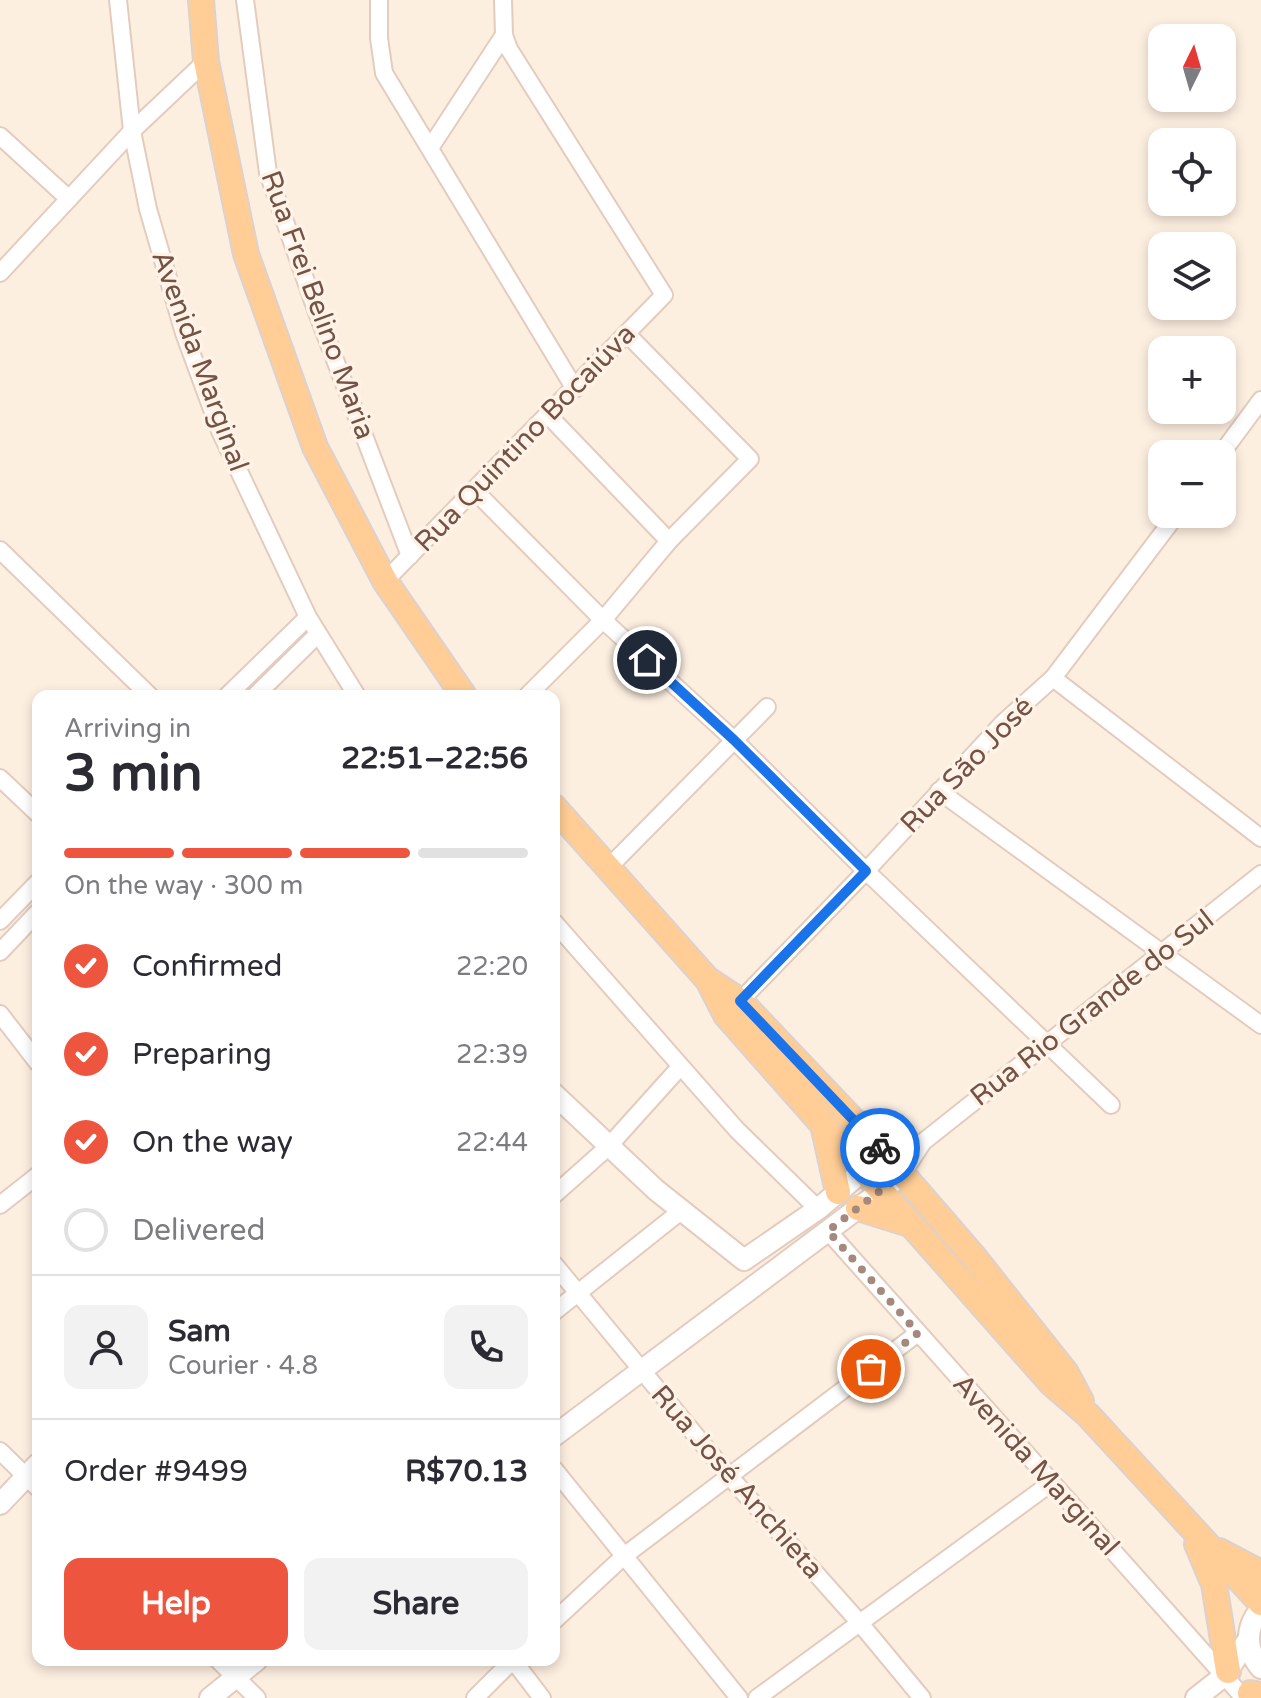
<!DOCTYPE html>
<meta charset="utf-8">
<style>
body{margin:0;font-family:"Varela Round",sans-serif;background:#f2f2f3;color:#2b2b33;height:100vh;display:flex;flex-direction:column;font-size:30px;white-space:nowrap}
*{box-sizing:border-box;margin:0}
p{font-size:26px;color:#7c7c81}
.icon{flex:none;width:44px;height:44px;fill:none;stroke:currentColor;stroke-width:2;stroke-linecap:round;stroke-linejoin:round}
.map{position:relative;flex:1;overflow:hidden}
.details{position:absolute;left:32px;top:690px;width:528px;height:976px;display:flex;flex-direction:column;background:#fff;border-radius:16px;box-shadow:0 4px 12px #0003}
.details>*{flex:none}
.needle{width:52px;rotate:5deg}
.controls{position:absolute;left:1148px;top:24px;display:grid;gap:16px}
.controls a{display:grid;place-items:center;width:88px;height:88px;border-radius:16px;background:#fff;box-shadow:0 4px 12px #0003;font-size:40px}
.pin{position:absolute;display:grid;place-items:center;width:68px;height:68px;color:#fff;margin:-34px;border:4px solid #fff;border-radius:50%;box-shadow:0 2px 8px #0007}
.courier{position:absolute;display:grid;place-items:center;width:80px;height:80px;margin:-40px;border:6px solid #1a73e8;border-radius:50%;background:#fff;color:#222;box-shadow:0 2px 10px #0007}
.summary em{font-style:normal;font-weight:700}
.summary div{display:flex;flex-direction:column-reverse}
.summary{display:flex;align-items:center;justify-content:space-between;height:136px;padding:0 32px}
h1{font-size:52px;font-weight:700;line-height:60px}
.bar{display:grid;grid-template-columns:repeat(4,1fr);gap:12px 8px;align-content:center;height:96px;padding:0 32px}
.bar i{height:10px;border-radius:6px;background:#e1e1e2}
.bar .active{background:#ed553e}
.bar p{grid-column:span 4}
.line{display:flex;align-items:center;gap:20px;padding:0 32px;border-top:2px solid #e1e1e2}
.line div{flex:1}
.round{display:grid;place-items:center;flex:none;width:84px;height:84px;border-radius:16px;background:#f2f2f3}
ol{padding:0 32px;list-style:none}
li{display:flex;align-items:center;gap:24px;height:88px}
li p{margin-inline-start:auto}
li .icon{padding:8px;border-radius:50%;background:#ed553e;color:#fff;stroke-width:4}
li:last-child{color:#7c7c81}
li i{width:44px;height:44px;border:4px solid #e1e1e2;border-radius:50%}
.cta{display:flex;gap:16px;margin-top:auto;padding:16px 32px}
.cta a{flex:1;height:92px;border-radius:16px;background:#ed553e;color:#fff;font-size:32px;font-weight:700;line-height:92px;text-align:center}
.cta a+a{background:#f2f2f3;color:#2b2b33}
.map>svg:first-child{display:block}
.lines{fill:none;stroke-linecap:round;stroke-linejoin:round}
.minor-casing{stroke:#e3ccbe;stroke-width:20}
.tertiary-casing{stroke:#e3ccbe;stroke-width:24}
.primary-casing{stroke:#dbd2cf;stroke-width:28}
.minor{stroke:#fff;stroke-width:16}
.tertiary{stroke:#fff;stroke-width:20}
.primary{stroke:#ffcd95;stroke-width:24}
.done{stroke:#a4897c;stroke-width:8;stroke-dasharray:0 14.4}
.route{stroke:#1a73e8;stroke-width:10}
.labels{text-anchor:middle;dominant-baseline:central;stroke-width:7;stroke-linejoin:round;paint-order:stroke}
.street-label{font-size:28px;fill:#745246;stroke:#fff3e7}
</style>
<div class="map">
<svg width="1261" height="1698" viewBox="0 0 1261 1698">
<rect width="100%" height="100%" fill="#fdefe0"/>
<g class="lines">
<defs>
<g id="minor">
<path d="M118,0L132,131L148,209L184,333L220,431L308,617L357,696"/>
<path d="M245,0L268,173L316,310L410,556"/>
<path d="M379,0V38L384,73L575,389"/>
<path d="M0,136L69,199"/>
<path d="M430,148L504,35"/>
<path d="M0,273L132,131L206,61"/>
<path d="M548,415L669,541"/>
<path d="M1221,454L1261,400"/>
<path d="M475,491L603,620L734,740L866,871L1111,1105"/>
<path d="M0,550L150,696"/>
<path d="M385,581L664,295L509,49L504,35L503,0"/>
<path d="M1053,678L1261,838"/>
<path d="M227,696L308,617"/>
<path d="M255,696L317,635"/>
<path d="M527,696L603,620L669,541L750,459L628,335"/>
<path d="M0,778L38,814"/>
<path d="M939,791L1261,1025"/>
<path d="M607,869L767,707"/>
<path d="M0,921L38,882"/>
<path d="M554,922L737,1130L818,1209"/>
<path d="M0,952L38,912"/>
<path d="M740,1001L866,871L1003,723L1053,678L1177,514"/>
<path d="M0,1014L38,1063"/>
<path d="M902,1174L923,1142L1261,874"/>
<path d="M554,1195L608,1147L680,1067"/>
<path d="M0,1205L38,1175"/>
<path d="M828,1231L1244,1698"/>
<path d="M554,1264L730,1477L859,1622L922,1698"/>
<path d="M554,1312L681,1211"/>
<path d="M0,1451L38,1488"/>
<path d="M554,1469L739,1698"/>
<path d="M554,1621L624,1556L918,1333"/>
<path d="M218,1660L257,1698"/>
<path d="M513,1660L542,1698"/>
<path d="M475,1698L513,1660"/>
<path d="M757,1698L1051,1483"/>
</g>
<g id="tertiary">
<path d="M554,1094L656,1190L744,1260L818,1209L884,1153"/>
<path d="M554,1436L893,1182"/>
<path d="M0,1504L38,1464"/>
<path d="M1261,1609C1245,1627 1245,1650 1261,1668"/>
<path d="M210,1698L257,1660"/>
<path d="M1196,1698L1224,1676L1248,1640"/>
</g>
<g id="primary">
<path d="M201,0L206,61L246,254L315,447L385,581L464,696"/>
<path d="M554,807L708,980L726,1015L1052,1384L1088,1415L1261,1603"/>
<path d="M710,981L740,1001L884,1153L974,1257L1066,1373L1081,1401"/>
<path d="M824,1129L838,1192"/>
<path d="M858,1208L909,1224"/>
<path d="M1197,1544L1214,1584L1228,1671"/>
<path d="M1219,1551L1261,1573"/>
<path d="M1250,1693L1261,1695"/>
</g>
</defs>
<!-- minor casing -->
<use href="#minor" class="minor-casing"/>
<!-- tertiary casing -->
<use href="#tertiary" class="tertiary-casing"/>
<!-- primary casing -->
<use href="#primary" class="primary-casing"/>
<!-- minor -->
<use href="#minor" class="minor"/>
<!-- tertiary -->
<use href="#tertiary" class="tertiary"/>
<!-- primary -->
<use href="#primary" class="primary"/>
</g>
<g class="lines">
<!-- done -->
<path class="done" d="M871,1369L918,1333L828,1231L902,1174L880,1148"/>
<!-- route -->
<path class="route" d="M647,660L734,740L866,871L740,1001L880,1148"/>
</g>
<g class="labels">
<!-- street labels -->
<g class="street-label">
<text transform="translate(318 305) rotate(70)">Rua Frei Belino Maria</text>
<text transform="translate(200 361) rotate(70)">Avenida Marginal</text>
<text transform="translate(525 438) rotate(-46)">Rua Quintino Bocaiúva</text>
<text transform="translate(967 765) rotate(-46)">Rua São José</text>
<text transform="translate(1092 1008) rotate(-38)">Rua Rio Grande do Sul</text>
<text transform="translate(1036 1465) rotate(48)">Avenida Marginal</text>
<text transform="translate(737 1482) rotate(49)">Rua José Anchieta</text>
</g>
</g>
</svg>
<div class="controls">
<a><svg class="needle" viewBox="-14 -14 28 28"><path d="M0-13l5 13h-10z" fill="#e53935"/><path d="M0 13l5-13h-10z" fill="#7c7c81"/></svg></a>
<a><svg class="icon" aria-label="locate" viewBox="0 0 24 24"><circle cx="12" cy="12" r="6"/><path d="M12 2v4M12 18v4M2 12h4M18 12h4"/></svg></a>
<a><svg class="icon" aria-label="layers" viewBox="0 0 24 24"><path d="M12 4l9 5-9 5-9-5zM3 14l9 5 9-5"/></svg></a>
<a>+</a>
<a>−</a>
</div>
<div class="pin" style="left:871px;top:1369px;background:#ea580c"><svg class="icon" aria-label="bag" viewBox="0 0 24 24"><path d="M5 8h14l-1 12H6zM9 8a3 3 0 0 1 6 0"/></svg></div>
<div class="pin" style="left:647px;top:660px;background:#1f2937"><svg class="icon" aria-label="home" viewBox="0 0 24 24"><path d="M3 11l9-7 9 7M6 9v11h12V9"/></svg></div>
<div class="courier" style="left:880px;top:1148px"><svg class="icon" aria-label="bike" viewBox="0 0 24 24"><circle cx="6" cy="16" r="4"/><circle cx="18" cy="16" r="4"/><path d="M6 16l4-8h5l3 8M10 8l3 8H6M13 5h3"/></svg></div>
<section class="details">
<div class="summary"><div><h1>3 min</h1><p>Arriving in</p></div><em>22:51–22:56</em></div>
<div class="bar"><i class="active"></i><i class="active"></i><i class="active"></i><i></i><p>On the way · 300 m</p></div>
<ol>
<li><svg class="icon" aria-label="check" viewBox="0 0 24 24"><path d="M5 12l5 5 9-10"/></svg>Confirmed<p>22:20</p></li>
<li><svg class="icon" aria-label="check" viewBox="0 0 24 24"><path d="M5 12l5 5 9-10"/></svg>Preparing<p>22:39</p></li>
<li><svg class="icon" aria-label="check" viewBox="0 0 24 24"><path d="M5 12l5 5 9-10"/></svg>On the way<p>22:44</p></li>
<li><i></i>Delivered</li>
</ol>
<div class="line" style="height:144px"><a class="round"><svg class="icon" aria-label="person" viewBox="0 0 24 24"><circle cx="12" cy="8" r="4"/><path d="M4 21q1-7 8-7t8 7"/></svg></a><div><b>Sam</b><p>Courier · 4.8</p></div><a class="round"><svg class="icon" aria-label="phone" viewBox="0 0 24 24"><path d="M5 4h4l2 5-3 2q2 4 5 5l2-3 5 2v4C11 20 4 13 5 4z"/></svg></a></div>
<div class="line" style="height:104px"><div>Order #9499</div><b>R$70.13</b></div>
<div class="cta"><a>Help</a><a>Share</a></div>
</section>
</div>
